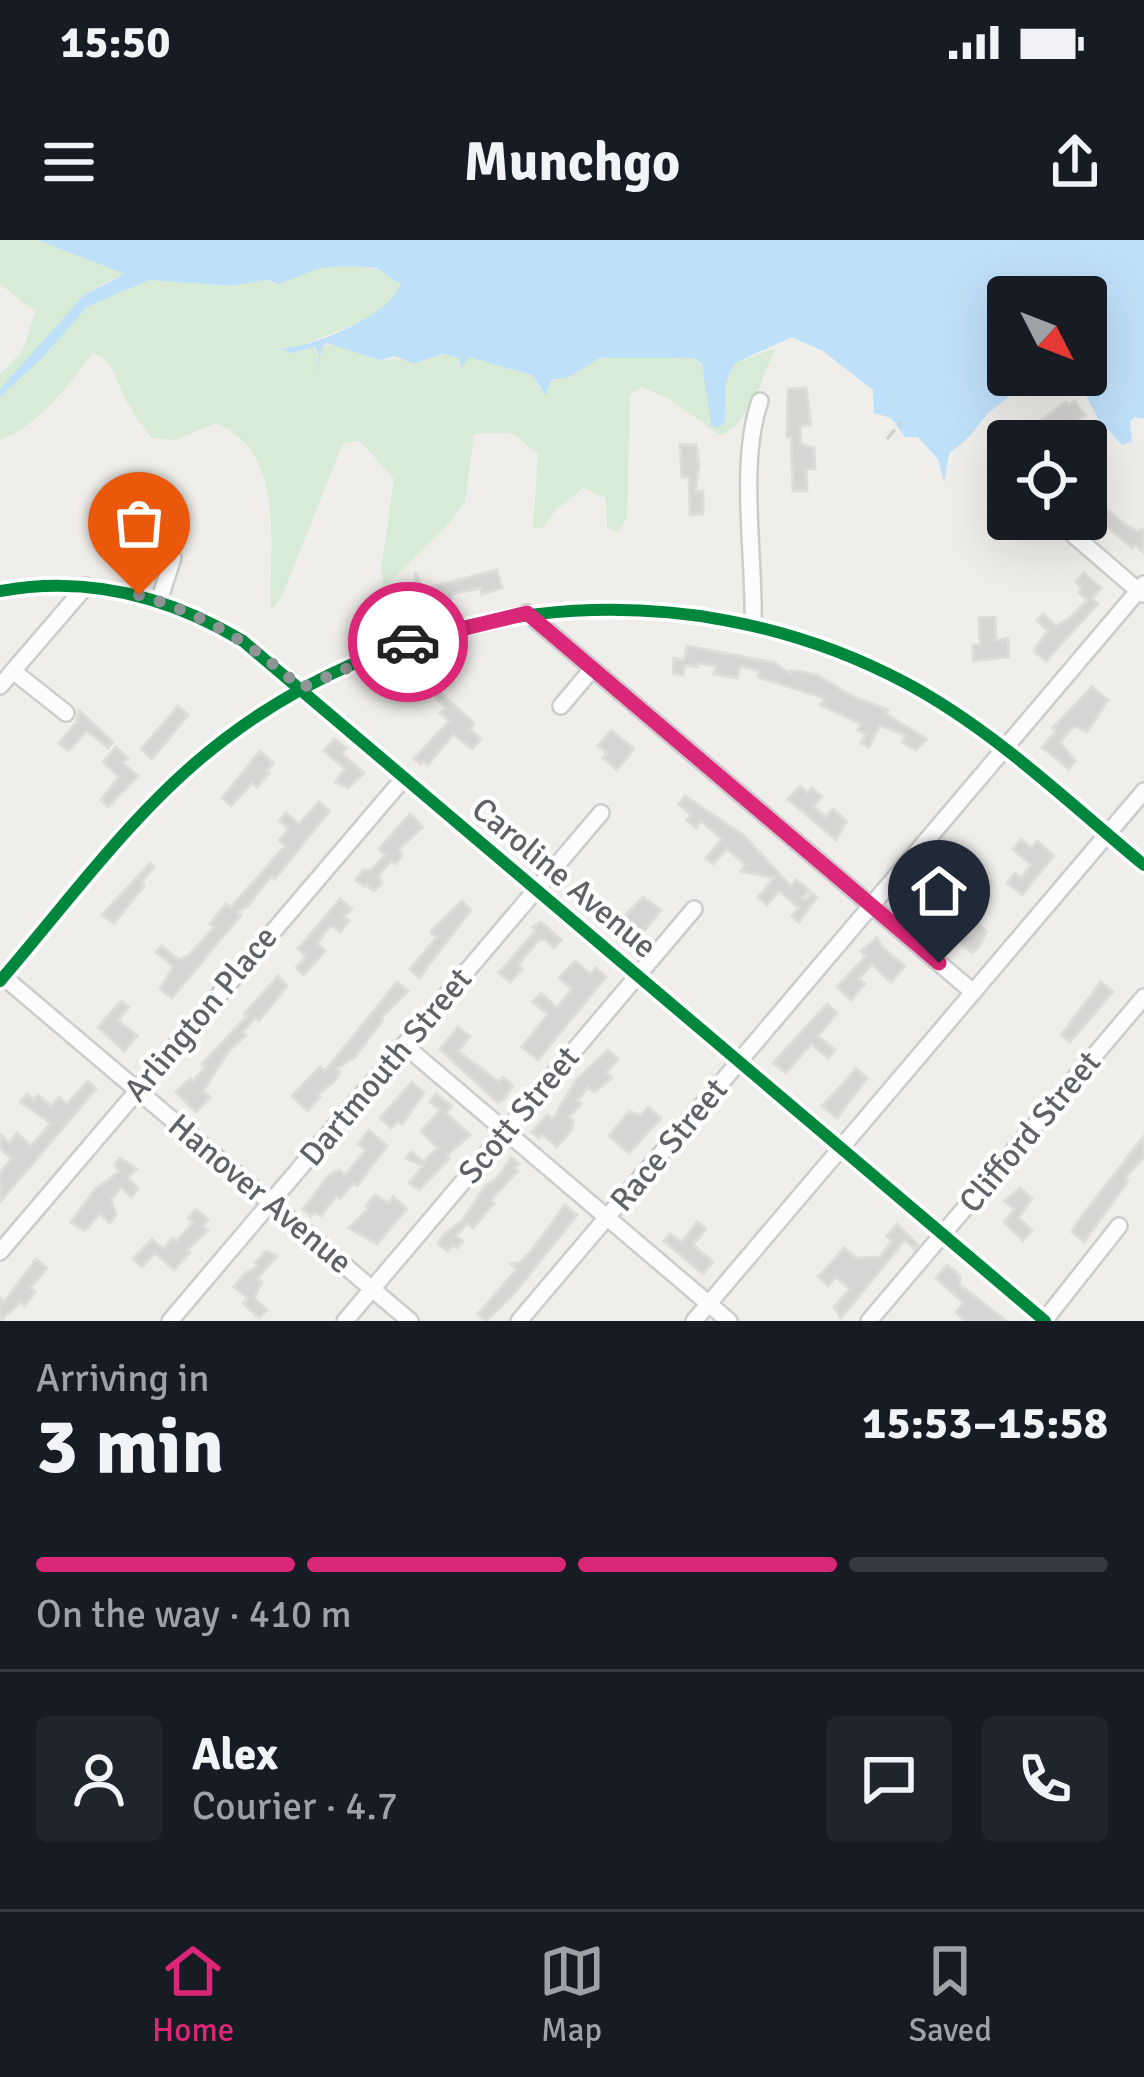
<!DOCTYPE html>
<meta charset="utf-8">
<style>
body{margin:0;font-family:Signika,sans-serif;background:#20242c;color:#f1f3f6;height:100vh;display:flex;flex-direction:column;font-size:45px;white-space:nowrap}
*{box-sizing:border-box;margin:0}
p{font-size:39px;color:#9ea1a6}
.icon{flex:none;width:66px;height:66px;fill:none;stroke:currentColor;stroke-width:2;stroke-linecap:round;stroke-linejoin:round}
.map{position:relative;height:1081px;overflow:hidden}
.sheet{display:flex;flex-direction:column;background:#171b24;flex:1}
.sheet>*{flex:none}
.needle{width:78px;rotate:132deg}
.buttons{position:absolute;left:987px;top:36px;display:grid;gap:24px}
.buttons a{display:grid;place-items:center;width:120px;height:120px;border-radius:12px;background:#171b24;box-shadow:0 12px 48px #0002;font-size:60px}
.pin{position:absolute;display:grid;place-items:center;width:102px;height:102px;color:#fff;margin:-123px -51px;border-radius:50% 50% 50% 0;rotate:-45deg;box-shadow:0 0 12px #0007}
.pin .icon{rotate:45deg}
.courier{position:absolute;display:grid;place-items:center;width:120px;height:120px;margin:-60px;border:9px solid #db2777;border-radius:50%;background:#fff;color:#222;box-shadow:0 3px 15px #0007}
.headline em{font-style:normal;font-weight:700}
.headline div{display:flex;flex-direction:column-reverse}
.headline{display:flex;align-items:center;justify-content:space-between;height:204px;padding:0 36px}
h1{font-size:78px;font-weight:700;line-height:90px}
.bar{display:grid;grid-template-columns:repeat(4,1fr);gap:18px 12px;align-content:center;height:144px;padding:0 36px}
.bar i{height:15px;border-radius:9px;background:#363941}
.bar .current{background:#db2777}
.bar p{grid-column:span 4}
.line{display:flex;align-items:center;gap:30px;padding:0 36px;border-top:3px solid #363941}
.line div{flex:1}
.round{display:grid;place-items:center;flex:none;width:126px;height:126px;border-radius:12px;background:#20242c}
.status{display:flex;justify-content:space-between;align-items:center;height:84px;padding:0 60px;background:#171b24;direction:ltr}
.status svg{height:33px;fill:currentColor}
header{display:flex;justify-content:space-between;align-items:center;height:156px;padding:0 36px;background:#171b24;font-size:54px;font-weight:700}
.dock{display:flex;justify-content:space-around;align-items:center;height:168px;border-top:3px solid #363941;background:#171b24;font-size:33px;color:#9ea1a6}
.dock a{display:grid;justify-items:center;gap:6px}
.dock .current{color:#db2777}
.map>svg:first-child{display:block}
.green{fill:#d8ebd6}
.water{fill:#bfe0f9}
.building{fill:#d6d5d3;stroke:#deddd9;stroke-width:3}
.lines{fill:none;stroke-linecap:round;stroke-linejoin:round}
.minor-casing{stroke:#cbcccc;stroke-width:20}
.path{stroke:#cacfcc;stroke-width:3;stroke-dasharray:12 6;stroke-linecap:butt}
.minor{stroke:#fdfcfc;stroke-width:15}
.cycleway-casing{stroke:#fff;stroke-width:20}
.cycleway{stroke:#00873e;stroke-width:12}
.done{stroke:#919496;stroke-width:12;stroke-dasharray:0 21.6}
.route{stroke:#db2777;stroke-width:15}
.labels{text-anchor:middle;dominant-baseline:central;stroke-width:9;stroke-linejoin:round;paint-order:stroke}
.street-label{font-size:33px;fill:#5f6368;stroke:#fff}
</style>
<div class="status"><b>15:50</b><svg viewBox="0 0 49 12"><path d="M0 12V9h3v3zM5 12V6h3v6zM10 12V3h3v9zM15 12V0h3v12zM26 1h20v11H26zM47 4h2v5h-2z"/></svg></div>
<header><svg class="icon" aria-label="menu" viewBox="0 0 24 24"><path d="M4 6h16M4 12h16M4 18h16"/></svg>Munchgo<svg class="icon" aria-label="share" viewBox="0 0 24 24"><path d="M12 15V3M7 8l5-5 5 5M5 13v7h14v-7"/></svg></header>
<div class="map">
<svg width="1144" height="1081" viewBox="0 0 1144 1081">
<rect width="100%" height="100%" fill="#efeeea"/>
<!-- green -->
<g class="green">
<path d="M0,0H38L126,34L100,45L0,149V134L23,110L35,71L0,44Z"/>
<path d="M356,26C374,28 388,31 401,44C383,87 326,88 291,113L312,106L319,115L321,107C340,98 357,115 376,119C394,122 393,115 414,124C432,120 440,110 461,118V126L469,117L532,135L540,149C557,139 578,127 598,120C625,110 665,120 695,118C711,132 709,163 711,184L725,182L726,141L735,123L775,108C763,135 750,185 720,195L669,159L642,147L630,155L627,278L618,292L607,288L606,258L583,248L555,271L543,288L533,287L538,214L512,193L474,194L465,262L446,287L385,347L381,331L394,239L360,201L343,203L282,356L271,370C268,306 288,214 216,183L175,200L151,198L126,161L110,124L93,112C69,146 39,185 0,200V157L42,118L87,67L149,40L230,46L266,40L274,44L319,28Z"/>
</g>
<!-- water -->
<path class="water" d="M38,0H1144V179L1134,177L1130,182L1132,201L1122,205L1099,180L1075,135H1086V57H1008V135H1049L1015,152L987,174L970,196L949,214L944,242L938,219L918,197H905L891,178L874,173L873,150L823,111L792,97L735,123L726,141L725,182L717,189L711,184L702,124L695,118H600L569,137L551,140L546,155L532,135L469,117L461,129L460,118L442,114L414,124L395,116L379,120L327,103L322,107L316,139L319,115L315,107L291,113L282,109C316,105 388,77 401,44L376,28L356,26L319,28L279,44L266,40L230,46L149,40L87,67L42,118L0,157V149L84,55L125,34Z"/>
<!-- building -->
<g class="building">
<path d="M806,148L811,185L800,186L801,204L814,208L815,229H806L807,251H793L791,197H787L788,149Z"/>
<path d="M1075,161L1085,175L1065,190L1048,201H1012L1066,162L1069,165Z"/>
<path d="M680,205H696L699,224L695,251H703V274L690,275L689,237H682Z"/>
<path d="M1086,251L1124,284L1137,291L1144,289V313L1135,305L1132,308L1086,268Z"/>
<path d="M497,330L502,348L482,354L481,348L452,354V358L406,371L402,359L415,355V332L423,349Z"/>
<path d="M1084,333L1101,348L1092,359L1098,364L1046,421L1034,411L1048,390L1037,381L1043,374L1056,386L1072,376L1087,360L1079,353L1082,348L1076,342Z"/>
<path d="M995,377L996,401L1008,398L1009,417L973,421V405H980L979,378Z"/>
<path d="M687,406L775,423L790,434L791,431H800L818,436L852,456L888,470L886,474L927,499L916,510L902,502L906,496L880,485L869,507L861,503L866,494L858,490L861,484L821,465L824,458L758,437L759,431L741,426L737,438L714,434L716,426L697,423V427L685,425L683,435L673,433L674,418L684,420Z"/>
<path d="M1092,447L1108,460L1087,492L1074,486L1060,502L1075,521L1069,529L1042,507L1056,491L1053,488Z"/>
<path d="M438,451L471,480L474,485L470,490L481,499L472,509L453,494L428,525L423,521L421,524L414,519L449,481L440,473L445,468L434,455Z"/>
<path d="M178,466L188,475L152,519L141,509Z"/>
<path d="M79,470L113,502L108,508L87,491L68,511L59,503L76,483Z"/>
<path d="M611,490L634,509L617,530L603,518L607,513L598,506Z"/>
<path d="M334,499L346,508L342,514L364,533L348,548L335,542L345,529L324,511Z"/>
<path d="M116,507L128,518L123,523L138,536L108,567L101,560L119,537L103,522Z"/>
<path d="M260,511L273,523L266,531L269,533L257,547L252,543L231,566L222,558Z"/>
<path d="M800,546L808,553L812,548L822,557L813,566L826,577L833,569L847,581L836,600L788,559Z"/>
<path d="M685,556L743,595L791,646L796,640L805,646L809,651L802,658L805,661L812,653L817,657L799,682L792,676L799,668L779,651L767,665L758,657L774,638L741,631L746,625L727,609L713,624L706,618L722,599L701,581L696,588L687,580L691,575L679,564Z"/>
<path d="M319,562L329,571L323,579L275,639L271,636L248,666L237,672L241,675L172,758L160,749L173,727L156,712L162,706L179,720L190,714L214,687L210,684L226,664L231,667L285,606L279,600L289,589L279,581L286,573L299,584Z"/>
<path d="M410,574L423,587L399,609L402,616L395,624L391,621L378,636L382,643L374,651L367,645L365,647L356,640L363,630H371L385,615L379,609Z"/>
<path d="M1021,599L1031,608L1037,601L1054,616L1022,655L1007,643L1015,633L1021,638L1031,625L1013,609Z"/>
<path d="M150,623L154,627L141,643L144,646L114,683L102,675Z"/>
<path d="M912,642L972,692L978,684L987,691L978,708L972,713L916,666L903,652Z"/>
<path d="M643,657L661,670L637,700L632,696L629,699L614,688Z"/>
<path d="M340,659L352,669L344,677L349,681L340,692L333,686L329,688L317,703L325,711L304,735L296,728L306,717L298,709Z"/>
<path d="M462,661L471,670L419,738L410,729L437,697L431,693L434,688Z"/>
<path d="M541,682L561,700L554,708L545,700H539L518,725L522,729L510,742L499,733L536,690L532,687Z"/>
<path d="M877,697L883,708L905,726L891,742L872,724L859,739L865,744L851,760L837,747L866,716L861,712Z"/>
<path d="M575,721L590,734L596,728L606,737L538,820L522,807L548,774L533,762L541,753L557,768L572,749L559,738Z"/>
<path d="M278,736L287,746L259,781L255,778L243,792L246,795L229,811L203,851L210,857L196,872L176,852L190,839L193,841L205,827L202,824L247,776L244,774Z"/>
<path d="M397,742L408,751L381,778L383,780L355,817L336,829L340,832L335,841L317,855L320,857L308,871L292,856L320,827L325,831Z"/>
<path d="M1101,742L1113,752L1070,802L1061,795Z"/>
<path d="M121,761L129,767L118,780L137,796L124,811L98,787Z"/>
<path d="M827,764L837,773L818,796L835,810L828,818L811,804L786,833L773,823Z"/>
<path d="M458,787L470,797L458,811L499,842L503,837L513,846L503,860L498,863L440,809Z"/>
<path d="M608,810L618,819L606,833L612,838L594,852L588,847L577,861L581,864L569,877L573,881L571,891L557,907L542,894L539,898L532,892L547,875L553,879L576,840Z"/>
<path d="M856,829L867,838L837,878L822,866Z"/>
<path d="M88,841L96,849L0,962V933L12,918L0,908V894L9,903L17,893L31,906L51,883L20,862L27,854L34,860L38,855L51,866L59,857L67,864Z"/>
<path d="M412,842L424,853L402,884L398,881L391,888L380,878Z"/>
<path d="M436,854L452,866L446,873L470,895L446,916L449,919L419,950L409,943L423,926L406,918L411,912L424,922L437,908L421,891L440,870L430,862Z"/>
<path d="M648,867L661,878L629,913L609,896L629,871L641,876Z"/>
<path d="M369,890L387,906L357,946L353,943L340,959L336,956L321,976L314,972L311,976L303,969L329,935L339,930L345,935L366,910L358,904Z"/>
<path d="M1144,896V917L1125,938L1128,941L1084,1002L1072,992L1078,981Z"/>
<path d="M120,918L137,929L128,938L138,949L131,957L121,947L111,960L116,975L110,983L99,974L85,991L71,982L95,949L119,932L115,924Z"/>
<path d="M511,918L519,924L515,928L518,931L491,960L494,963L473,988L467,983L456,996L463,1001L457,1008L453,1005L448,1011L438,1004L444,994L463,980L485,946L497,938Z"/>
<path d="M1020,948L1032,958L1019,978L1032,990L1023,1001L1004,982L1015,969L1004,961Z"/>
<path d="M375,955L388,963L393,957L407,969L377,1004L349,988L369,968L366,966Z"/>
<path d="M565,965L577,975L513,1055L486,1081L478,1074L517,1029L511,1024L519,1023L532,1010Z"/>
<path d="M196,969L208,980L203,986L208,990L187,1010L190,1012L174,1030L155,1013L142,1027L133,1019L152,999L163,1009L173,998L177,1001L193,982L188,978Z"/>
<path d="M697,982L706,989L693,1005L713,1022L703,1034L664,1001L670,994L682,1002Z"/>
<path d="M897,984L918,1005L915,1009L905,1000L841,1078L834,1067L850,1049L836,1037L828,1046L818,1037L844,1008L856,1018L880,1017L892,1001L887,996Z"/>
<path d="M266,1011L277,1016L258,1038L262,1042L254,1058L267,1070L259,1078L243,1063L248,1058L234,1047L244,1034L258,1026L255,1023Z"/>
<path d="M36,1019L47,1028L30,1048L35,1052L25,1066L21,1062L0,1081V1058L4,1062Z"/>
<path d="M947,1025L960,1036L959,1044L1006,1081H965L956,1072L964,1063L936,1038Z"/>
</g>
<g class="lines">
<defs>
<g id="minor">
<path d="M1055,279L1142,354"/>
<path d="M0,351C87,335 168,356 243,401L1045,1081"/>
<path d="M159,361L173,318"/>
<path d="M527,373L973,752"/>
<path d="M753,384C755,317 738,223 760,161"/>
<path d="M13,431L66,473"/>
<path d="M0,446L86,346"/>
<path d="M561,466L592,429"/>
<path d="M0,734L410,1081"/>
<path d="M0,741C62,669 122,587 193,525C389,354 677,321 906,443C994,490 1068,562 1144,625"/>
<path d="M404,805L729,1081"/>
<path d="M0,1012L404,538"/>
<path d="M170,1081L601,573"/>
<path d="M345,1081L694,669"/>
<path d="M519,1081L1144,344"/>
<path d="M694,1081L1144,551"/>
<path d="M869,1081L1144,757"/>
<path d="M1044,1081L1119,986"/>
</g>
</defs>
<!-- minor casing -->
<use href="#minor" class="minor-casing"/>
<!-- path -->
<path class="path" d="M887,199L901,182"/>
<!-- minor -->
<use href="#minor" class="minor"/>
<defs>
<g id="cycleway">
<path d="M0,351C87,335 168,356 243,401L1045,1081"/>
<path d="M0,741C62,669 122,587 193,525C389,354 677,321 906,443C994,490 1068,562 1144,625"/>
</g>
</defs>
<!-- cycleway casing -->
<use href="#cycleway" class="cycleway-casing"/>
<!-- cycleway -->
<use href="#cycleway" class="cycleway"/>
</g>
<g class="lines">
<!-- done -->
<path class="done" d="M139,355C202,373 253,404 301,448L408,402"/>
<!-- route -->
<path class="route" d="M408,402L527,373L939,723"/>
</g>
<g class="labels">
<!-- street labels -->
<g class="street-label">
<text transform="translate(564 638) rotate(40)">Caroline Avenue</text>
<text transform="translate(201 774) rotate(-50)">Arlington Place</text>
<text transform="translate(386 827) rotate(-50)">Dartmouth Street</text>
<text transform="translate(519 875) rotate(-50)">Scott Street</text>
<text transform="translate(1030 892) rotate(-50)">Clifford Street</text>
<text transform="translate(669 905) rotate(-50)">Race Street</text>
<text transform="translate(260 954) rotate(40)">Hanover Avenue</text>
</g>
</g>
</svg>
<div class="buttons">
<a><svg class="needle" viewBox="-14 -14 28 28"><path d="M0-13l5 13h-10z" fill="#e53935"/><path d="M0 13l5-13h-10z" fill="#9ea1a6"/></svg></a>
<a><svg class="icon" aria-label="locate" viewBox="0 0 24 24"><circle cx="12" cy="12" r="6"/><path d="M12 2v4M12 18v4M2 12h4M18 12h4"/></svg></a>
</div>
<div class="pin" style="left:139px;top:355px;background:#ea580c"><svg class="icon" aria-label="bag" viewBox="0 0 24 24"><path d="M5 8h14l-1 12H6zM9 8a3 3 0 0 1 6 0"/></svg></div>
<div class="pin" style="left:939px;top:723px;background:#1f2937"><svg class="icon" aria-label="home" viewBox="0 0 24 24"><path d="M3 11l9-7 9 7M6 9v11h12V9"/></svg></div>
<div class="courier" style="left:408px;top:402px"><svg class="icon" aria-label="car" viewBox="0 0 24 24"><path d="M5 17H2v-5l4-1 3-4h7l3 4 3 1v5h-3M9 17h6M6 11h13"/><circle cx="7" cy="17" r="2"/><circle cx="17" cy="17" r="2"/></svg></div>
</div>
<section class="sheet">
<div class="headline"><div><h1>3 min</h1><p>Arriving in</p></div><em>15:53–15:58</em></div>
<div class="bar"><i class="current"></i><i class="current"></i><i class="current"></i><i></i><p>On the way · 410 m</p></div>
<div class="line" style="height:216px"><a class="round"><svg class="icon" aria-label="person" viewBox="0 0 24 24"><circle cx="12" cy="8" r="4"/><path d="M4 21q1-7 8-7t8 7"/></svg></a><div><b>Alex</b><p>Courier · 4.7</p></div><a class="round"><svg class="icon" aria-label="chat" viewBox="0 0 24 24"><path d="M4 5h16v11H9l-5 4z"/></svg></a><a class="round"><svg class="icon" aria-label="phone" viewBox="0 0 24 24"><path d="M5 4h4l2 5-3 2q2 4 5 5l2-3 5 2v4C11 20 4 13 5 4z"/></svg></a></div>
</section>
<nav class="dock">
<a class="current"><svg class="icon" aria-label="home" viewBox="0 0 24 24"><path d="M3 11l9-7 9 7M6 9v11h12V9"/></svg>Home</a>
<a><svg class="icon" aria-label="map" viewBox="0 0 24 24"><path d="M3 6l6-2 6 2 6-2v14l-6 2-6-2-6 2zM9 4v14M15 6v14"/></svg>Map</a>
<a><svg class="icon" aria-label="saved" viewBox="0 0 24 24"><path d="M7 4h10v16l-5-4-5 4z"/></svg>Saved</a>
</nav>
